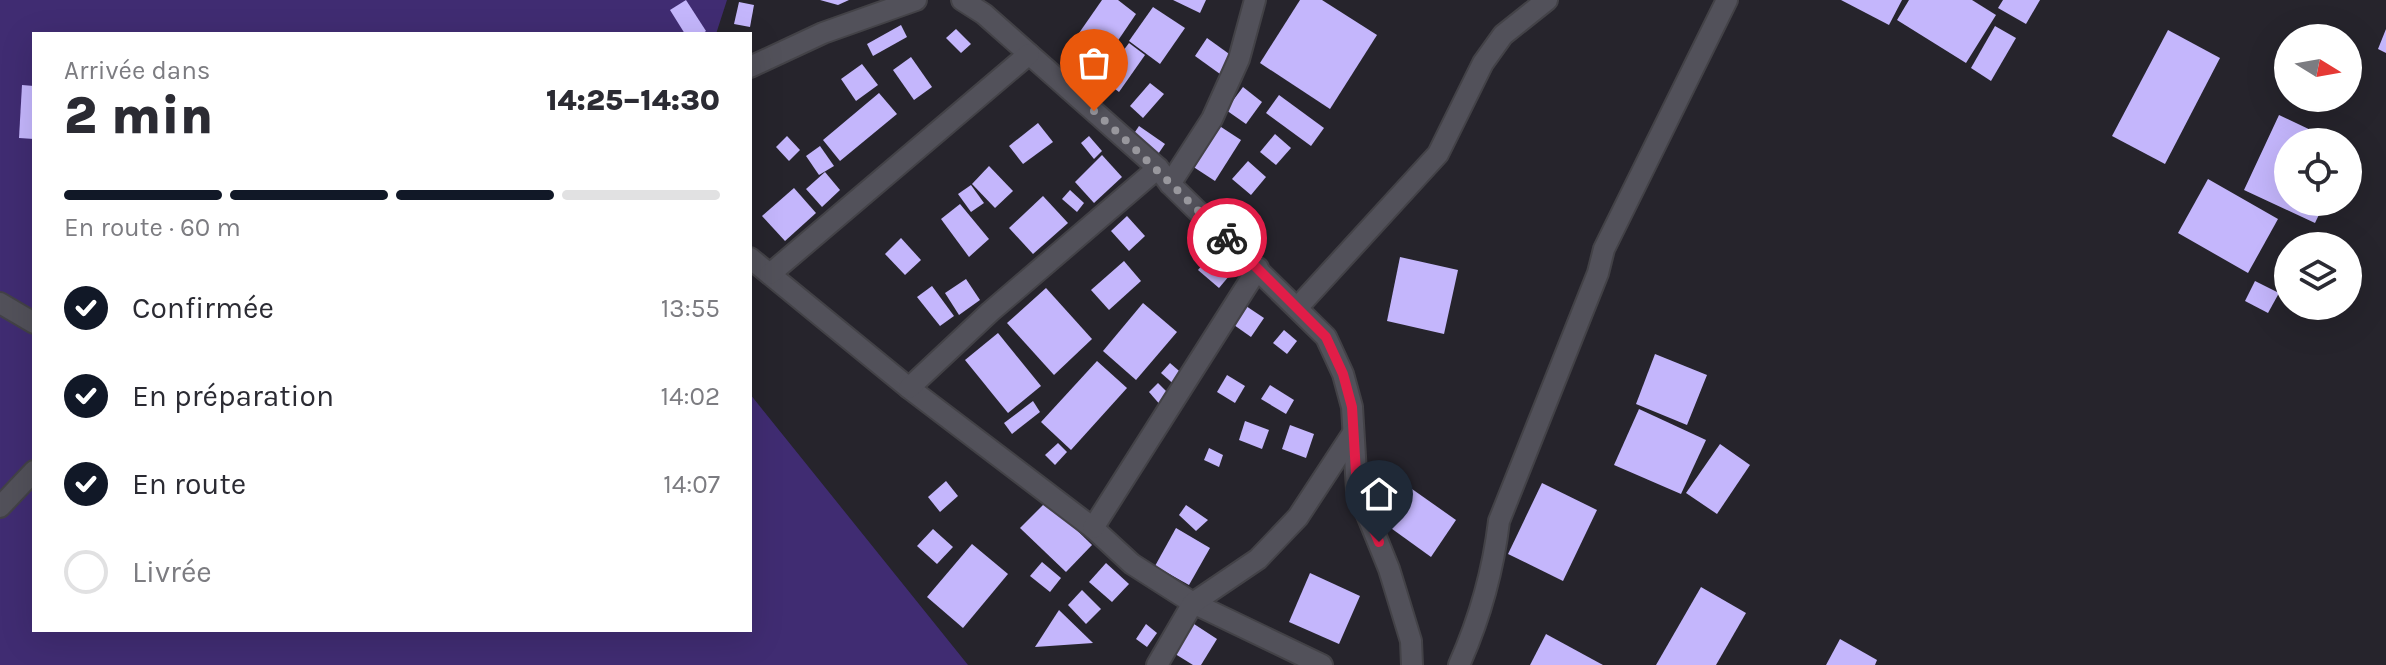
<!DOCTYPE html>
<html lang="fr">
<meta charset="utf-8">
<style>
body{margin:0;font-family:Karla,sans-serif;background:#f7f7f7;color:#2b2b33;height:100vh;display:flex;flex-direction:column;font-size:30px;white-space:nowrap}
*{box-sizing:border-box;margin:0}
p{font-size:26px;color:#7c7c81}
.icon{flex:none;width:44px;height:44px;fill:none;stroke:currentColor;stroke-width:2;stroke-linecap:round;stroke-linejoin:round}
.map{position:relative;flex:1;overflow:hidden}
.drawer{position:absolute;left:32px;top:32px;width:720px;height:600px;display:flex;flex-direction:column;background:#fff;border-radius:0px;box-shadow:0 8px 32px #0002}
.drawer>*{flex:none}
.needle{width:52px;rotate:101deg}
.buttons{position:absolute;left:2274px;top:24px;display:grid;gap:16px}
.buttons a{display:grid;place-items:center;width:88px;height:88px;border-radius:50%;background:#fff;box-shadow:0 8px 32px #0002;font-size:40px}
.pin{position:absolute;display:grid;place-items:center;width:68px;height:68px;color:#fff;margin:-82px -34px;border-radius:50% 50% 50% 0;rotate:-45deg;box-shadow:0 0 8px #0007}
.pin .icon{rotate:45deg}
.courier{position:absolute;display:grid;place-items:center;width:80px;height:80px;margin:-40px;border:6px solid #e11d48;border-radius:50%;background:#fff;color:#222;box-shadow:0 2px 10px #0007}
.summary em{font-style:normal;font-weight:800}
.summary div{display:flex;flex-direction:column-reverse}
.summary{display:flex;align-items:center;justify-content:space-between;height:136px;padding:0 32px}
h1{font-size:52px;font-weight:800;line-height:60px}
.bar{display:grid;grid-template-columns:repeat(4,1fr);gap:12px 8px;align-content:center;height:96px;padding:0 32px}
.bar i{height:10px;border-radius:6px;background:#e1e1e2}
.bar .selected{background:#111827}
.bar p{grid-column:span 4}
ol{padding:0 32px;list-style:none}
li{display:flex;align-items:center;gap:24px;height:88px}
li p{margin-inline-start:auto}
li .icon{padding:8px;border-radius:50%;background:#111827;color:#fff;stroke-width:4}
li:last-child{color:#7c7c81}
li i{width:44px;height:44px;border:4px solid #e1e1e2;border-radius:50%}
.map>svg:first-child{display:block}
.green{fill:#402c72}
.building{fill:#c4b6fc}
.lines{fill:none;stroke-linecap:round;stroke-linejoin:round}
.street-casing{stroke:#434247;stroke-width:24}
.street{stroke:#52515a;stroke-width:20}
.done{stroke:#98979d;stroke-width:8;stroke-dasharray:0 14.4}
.route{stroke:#e11d48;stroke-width:10}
</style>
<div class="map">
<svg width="2386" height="665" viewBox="0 0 2386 665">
<rect width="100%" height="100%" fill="#26242c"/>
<!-- green -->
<path class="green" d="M0,0H727L716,34H34V630H750V394L968,665H0Z"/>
<!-- building -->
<g class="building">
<path d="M686,0L706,31L702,34H685L670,10Z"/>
<path d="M820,0H849L838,5Z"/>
<path d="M1102,0H1118L1136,14L1100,67L1070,46Z"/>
<path d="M1173,0H1206L1200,13Z"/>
<path d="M1300,0H1322L1377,35L1330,109L1260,63Z"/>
<path d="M1841,0H1902L1889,25Z"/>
<path d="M1909,0H1972L1996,15L1966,63L1897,20Z"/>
<path d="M2003,0H2040L2026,24L1998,8Z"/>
<path d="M739,2L754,5L750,27L734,24Z"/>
<path d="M1153,7L1185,28L1160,64L1129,41Z"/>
<path d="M901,25L907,37L873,56L867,44Z"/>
<path d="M1995,26L2016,38L1991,81L1971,68Z"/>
<path d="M956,29L971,44L961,53L946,38Z"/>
<path d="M2386,29V53L2378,49Z"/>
<path d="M2168,30L2220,58L2165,164L2112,136Z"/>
<path d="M1207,38L1232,56L1220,74L1195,56Z"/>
<path d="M1129,43L1145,55L1119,92L1102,79Z"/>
<path d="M911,57L932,87L914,100L893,70Z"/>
<path d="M862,64L878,85L856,101L841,79Z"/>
<path d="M1150,83L1164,94L1143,118L1130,106Z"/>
<path d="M22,85L34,86V139L19,138Z"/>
<path d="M1243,87L1262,102L1246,124L1226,110Z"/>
<path d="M879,93L897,114L840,161L823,140Z"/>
<path d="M1279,95L1324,128L1311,146L1266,113Z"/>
<path d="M2279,115L2336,142H2288V202H2325L2315,223L2244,190Z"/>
<path d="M1038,123L1053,142L1023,164L1009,146Z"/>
<path d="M1218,125L1241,140L1215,181L1192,166Z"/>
<path d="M1139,126L1165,144L1154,160L1129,141Z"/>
<path d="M1275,134L1291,148L1276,165L1260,152Z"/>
<path d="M787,136L800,150L789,161L776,147Z"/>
<path d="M1089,136L1102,151L1094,159L1081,143Z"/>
<path d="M820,146L834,166L819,175L806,156Z"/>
<path d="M1102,155L1122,177L1094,203L1075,182Z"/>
<path d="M1248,161L1266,177L1251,195L1232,179Z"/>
<path d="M989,166L1013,191L995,208L972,184Z"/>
<path d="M825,172L840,190L822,207L806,189Z"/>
<path d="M2208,179L2278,219L2248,273L2178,233Z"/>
<path d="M971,185L984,203L971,212L958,194Z"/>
<path d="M794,188L816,213L785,241L762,216Z"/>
<path d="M1070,190L1084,203L1077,212L1062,199Z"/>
<path d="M1043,196L1068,223L1033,254L1009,228Z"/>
<path d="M960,204L989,239L969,257L941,219Z"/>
<path d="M1240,210L1254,222L1244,235L1229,223Z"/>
<path d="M1127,216L1145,236L1129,251L1111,231Z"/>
<path d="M901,238L921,260L905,275L885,254Z"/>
<path d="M1219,245L1240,263L1219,288L1198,270Z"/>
<path d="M1400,257L1458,270L1444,334L1387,321Z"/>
<path d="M1124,261L1141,281L1109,310L1091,290Z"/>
<path d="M966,279L980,300L959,315L945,293Z"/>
<path d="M2255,281L2279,293L2268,313L2245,301Z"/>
<path d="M932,286L954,316L940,326L917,297Z"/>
<path d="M1046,288L1092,339L1054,375L1007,323Z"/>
<path d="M1143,303L1177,332L1136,380L1103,351Z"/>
<path d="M1246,306L1264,318L1251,337L1234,325Z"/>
<path d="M1284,330L1297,341L1287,354L1273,343Z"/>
<path d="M998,333L1041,386L1008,413L965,360Z"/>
<path d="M1655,354L1707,375L1687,425L1636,404Z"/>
<path d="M1097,361L1127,388L1071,450L1041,422Z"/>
<path d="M1170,363L1186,377L1177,387L1161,373Z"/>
<path d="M1227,375L1245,386L1235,403L1217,392Z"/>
<path d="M1158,383L1173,398L1162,407L1149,392Z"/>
<path d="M1270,385L1294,400L1286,414L1261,399Z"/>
<path d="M1033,401L1040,412L1012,434L1004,423Z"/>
<path d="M1639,409L1706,440L1681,494L1614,465Z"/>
<path d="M1245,421L1269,430L1262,449L1239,440Z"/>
<path d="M1290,425L1314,434L1306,458L1282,449Z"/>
<path d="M1058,443L1067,452L1055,465L1045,455Z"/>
<path d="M1720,444L1750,465L1717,514L1686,493Z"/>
<path d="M1209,448L1223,455L1219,467L1204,460Z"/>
<path d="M1395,477L1456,520L1431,557L1370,513Z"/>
<path d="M946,481L958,496L940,512L928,497Z"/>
<path d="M1542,483L1597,510L1563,581L1508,554Z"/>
<path d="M1047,501L1092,545L1066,572L1020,528Z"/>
<path d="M1186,505L1208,520L1196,531L1179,515Z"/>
<path d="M1176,528L1210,548L1189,585L1155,566Z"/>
<path d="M933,529L953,547L937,564L917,546Z"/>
<path d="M972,544L1008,574L963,628L927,597Z"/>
<path d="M1042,562L1061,578L1050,592L1030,576Z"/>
<path d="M1106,563L1129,584L1112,602L1089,582Z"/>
<path d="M1310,573L1360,596L1339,644L1289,622Z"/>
<path d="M1701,587L1746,613L1716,665H1656Z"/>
<path d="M1082,590L1101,609L1086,624L1068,605Z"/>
<path d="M1059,610L1093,643L1035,647Z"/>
<path d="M1191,622L1217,639L1201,665H1193L1172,652Z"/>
<path d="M1146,624L1157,633L1147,647L1136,639Z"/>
<path d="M1546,634L1603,665H1530Z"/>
<path d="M1840,639L1877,660L1875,665H1826Z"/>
</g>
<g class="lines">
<defs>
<g id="street">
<path d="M962,0L984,14L1158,168L1170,184L1326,337L1343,374L1352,407L1357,490L1389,569L1411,641L1412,665"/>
<path d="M750,67L823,33L916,0"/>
<path d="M1170,184L1212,119L1239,59L1255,0"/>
<path d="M750,258L909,388L1093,528L1132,564L1193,603L1322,665"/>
<path d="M770,274L1029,54"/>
<path d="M0,303L34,323"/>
<path d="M1297,308L1438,154L1483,63L1503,35L1547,0"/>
<path d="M909,388L990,312L1158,168"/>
<path d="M0,507L34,471"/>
<path d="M1093,528L1258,268"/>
<path d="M1157,665L1193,603L1258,559L1298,517L1353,433"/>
<path d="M1459,665C1480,618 1493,572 1499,521L1598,273L1604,249L1727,0"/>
</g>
</defs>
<!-- street casing -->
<use href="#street" class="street-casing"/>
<!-- street -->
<use href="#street" class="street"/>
</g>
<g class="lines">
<!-- done -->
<path class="done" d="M1094,111C1140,152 1182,196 1227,238"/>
<!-- route -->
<path class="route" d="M1227,238L1326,337L1343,374L1352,407L1357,490L1379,542"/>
</g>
</svg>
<div class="buttons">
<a><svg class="needle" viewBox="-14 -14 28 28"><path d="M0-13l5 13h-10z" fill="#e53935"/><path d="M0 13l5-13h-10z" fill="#7c7c81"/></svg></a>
<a><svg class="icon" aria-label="locate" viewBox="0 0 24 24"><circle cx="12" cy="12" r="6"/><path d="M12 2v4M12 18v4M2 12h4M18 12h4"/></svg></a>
<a><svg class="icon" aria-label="layers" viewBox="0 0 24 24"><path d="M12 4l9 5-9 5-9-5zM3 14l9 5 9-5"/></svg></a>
</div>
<div class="pin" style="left:1094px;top:111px;background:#ea580c"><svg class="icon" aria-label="bag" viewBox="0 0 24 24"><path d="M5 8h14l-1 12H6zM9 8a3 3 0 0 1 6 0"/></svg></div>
<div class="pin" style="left:1379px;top:542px;background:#1f2937"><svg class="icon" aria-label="home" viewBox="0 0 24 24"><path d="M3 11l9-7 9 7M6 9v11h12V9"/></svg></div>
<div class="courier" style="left:1227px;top:238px"><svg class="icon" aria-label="bike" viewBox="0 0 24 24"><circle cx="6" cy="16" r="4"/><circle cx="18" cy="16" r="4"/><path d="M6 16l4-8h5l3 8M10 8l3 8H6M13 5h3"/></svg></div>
<section class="drawer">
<div class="summary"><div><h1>2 min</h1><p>Arrivée dans</p></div><em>14:25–14:30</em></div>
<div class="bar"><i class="selected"></i><i class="selected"></i><i class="selected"></i><i></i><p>En route · 60 m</p></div>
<ol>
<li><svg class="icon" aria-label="check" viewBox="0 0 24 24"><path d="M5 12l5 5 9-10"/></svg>Confirmée<p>13:55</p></li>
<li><svg class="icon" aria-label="check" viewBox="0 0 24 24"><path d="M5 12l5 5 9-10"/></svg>En préparation<p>14:02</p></li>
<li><svg class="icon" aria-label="check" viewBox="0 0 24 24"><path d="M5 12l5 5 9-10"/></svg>En route<p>14:07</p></li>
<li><i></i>Livrée</li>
</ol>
</section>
</div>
